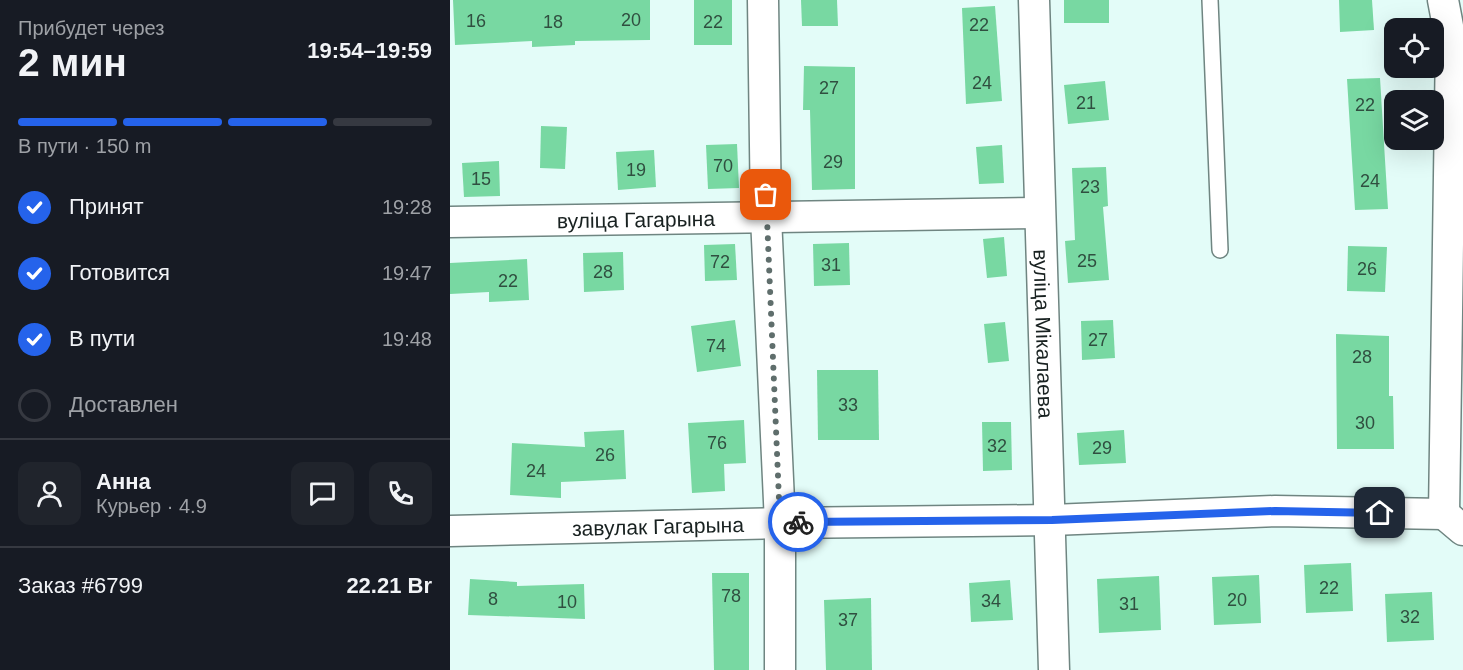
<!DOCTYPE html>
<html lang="ru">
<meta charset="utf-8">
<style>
body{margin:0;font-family:Arial,sans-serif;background:#20242c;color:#f1f3f6;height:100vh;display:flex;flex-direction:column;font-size:22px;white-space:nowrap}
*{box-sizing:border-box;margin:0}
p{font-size:20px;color:#9ea1a6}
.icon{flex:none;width:33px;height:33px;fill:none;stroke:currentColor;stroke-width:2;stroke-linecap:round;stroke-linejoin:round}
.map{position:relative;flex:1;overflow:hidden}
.drawer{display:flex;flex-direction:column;background:#171b24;width:450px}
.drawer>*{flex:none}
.controls{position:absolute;left:934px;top:18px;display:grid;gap:12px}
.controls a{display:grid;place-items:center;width:60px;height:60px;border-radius:12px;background:#171b24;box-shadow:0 6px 24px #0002;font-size:30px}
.pin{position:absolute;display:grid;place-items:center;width:51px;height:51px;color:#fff;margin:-26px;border-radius:12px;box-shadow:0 3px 9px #0006}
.courier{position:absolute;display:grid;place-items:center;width:60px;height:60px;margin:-30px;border:4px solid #2563eb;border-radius:50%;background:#fff;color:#222;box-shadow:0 2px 8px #0007}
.head em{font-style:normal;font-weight:700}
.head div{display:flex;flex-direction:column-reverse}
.head{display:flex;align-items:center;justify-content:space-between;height:102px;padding:0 18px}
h1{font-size:39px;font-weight:700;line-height:45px}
.bar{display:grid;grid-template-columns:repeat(4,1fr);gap:9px 6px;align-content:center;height:72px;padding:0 18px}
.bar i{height:8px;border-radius:4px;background:#363941}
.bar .current{background:#2563eb}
.bar p{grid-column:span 4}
.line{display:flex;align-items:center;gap:15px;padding:0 18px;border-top:2px solid #363941}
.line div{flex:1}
.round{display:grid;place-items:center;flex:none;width:63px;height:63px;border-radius:12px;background:#20242c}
ol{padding:0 18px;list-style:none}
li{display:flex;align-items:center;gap:18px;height:66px}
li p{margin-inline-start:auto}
li .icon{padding:6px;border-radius:50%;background:#2563eb;color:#fff;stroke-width:4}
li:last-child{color:#9ea1a6}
li i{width:33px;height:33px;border:3px solid #363941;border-radius:50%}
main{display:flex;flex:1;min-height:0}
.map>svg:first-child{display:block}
.building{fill:#78d8a2}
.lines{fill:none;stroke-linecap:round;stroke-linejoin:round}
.service-casing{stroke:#6f8581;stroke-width:18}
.minor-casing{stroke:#6f8581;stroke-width:33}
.service{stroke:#fff;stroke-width:15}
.minor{stroke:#fff;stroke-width:30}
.done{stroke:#5f6e6c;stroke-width:6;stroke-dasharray:0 10.8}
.route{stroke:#2563eb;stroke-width:8}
.labels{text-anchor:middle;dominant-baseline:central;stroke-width:4.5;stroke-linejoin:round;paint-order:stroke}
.number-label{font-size:18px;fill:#304f40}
.street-label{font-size:21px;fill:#182120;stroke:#fff}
</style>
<main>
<section class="drawer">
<div class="head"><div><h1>2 мин</h1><p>Прибудет через</p></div><em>19:54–19:59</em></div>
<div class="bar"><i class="current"></i><i class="current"></i><i class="current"></i><i></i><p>В пути · 150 m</p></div>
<ol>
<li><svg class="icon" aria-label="check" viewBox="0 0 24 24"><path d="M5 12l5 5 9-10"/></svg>Принят<p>19:28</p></li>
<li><svg class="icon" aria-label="check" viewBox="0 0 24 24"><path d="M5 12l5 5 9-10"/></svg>Готовится<p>19:47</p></li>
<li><svg class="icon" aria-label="check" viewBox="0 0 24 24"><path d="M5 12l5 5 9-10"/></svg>В пути<p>19:48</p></li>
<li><i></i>Доставлен</li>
</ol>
<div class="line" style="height:108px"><a class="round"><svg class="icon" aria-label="person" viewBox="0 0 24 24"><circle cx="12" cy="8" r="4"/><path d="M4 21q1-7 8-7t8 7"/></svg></a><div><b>Анна</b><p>Курьер · 4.9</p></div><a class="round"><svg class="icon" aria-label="chat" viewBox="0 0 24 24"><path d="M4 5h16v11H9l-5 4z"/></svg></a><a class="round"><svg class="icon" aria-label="phone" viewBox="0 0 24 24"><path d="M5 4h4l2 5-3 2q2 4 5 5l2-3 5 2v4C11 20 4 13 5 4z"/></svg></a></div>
<div class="line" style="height:78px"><div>Заказ #6799</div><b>22.21 Br</b></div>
</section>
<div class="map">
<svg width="1013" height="670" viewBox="0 0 1013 670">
<rect width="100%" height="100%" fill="#e3fcf8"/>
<!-- building -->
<g class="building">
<path d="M3,0H200V40L125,41V45L82,47V41L5,45Z"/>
<rect x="244" y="0" width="38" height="45"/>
<path d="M351,0H387L388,26H352Z"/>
<rect x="614" y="0" width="45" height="23"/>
<path d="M889,0H922L924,30L890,32Z"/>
<path d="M545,6L552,101L516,104L512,8Z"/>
<path d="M354,66L405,67V189L362,190L360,110H353Z"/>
<path d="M930,78L938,209L905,210L897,79Z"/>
<path d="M655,81L659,120L618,124L614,85Z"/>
<path d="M91,126L117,127L115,169L90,168Z"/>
<path d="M287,144L289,188L258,189L256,145Z"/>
<path d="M552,145L554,183L529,184L526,147Z"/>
<path d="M204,150L206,187L168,190L166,152Z"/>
<path d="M49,161L50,196L14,197L12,163Z"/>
<path d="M656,167L658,206L653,207L659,280L618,283L615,241L625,240L622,168Z"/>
<path d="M554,237L557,276L537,278L533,239Z"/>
<path d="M399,243L400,285L364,286L363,244Z"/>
<path d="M285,244L287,280L255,281L254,245Z"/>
<path d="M898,246L937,247L935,292L897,291Z"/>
<path d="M173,252L174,290L134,292L133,253Z"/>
<path d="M77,259L79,300L39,302V292L0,294V263Z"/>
<path d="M285,320L291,366L247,372L241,326Z"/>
<path d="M663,320L665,358L632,360L631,321Z"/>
<path d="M555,322L559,361L538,363L534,324Z"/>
<path d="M886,334L939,336V396H943L944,449H887Z"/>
<path d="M367,370H428L429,440H368Z"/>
<path d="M294,420L296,463L274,464L275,491L242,493L238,423Z"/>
<path d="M532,422H561L562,470L533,471Z"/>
<path d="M174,430L176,479L111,482V498L60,495L62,443L135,447L134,432Z"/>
<path d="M674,430L676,463L629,465L627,433Z"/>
<path d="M901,563L903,611L856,613L854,565Z"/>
<path d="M262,573H299V670H264Z"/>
<path d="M809,575L811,623L764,625L762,577Z"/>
<path d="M709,576L711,630L649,633L647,579Z"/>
<path d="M20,579L67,582V586L134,584L135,619L18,615Z"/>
<path d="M560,580L563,620L521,622L519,583Z"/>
<path d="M982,592L984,640L937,642L935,594Z"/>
<path d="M421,598L422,670H376L374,600Z"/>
</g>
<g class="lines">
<defs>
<path id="service" d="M760,0L770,250"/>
<g id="minor">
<path d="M313,0L316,217L330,523V670"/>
<path id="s1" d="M584,0L604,670"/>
<path d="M993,0L1001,42L994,514"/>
<path id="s2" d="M0,222L589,213"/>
<path d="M994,514L1013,530"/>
<path id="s3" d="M0,531L330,523L602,520L825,511L994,514"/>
</g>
</defs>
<!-- service casing -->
<use href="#service" class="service-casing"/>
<!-- minor casing -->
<use href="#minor" class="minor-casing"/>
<!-- service -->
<use href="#service" class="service"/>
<!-- minor -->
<use href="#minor" class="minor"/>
</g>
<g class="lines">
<!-- done -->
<path class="done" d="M316,195L330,523L348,522"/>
<!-- route -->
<path class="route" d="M348,522L602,520L825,511L930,513"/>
</g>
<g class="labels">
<!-- number labels -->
<g class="number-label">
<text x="181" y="20">20</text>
<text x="26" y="21">16</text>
<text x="103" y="22">18</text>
<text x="263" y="22">22</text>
<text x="529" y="25">22</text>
<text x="532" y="83">24</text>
<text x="379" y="88">27</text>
<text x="636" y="103">21</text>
<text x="915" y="105">22</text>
<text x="383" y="162">29</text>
<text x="273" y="166">70</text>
<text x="186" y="170">19</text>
<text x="31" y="179">15</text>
<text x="920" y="181">24</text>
<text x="640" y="187">23</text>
<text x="637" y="261">25</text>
<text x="270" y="262">72</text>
<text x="381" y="265">31</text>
<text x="917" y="269">26</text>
<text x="153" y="272">28</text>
<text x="58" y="281">22</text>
<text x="648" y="340">27</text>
<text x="266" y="346">74</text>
<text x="912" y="357">28</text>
<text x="398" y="405">33</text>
<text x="915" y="423">30</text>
<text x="267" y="443">76</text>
<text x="547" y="446">32</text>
<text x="652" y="448">29</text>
<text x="155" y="455">26</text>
<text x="86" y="471">24</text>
<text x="879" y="588">22</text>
<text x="281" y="596">78</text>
<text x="43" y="599">8</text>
<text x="787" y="600">20</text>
<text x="541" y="601">34</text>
<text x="117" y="602">10</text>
<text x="679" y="604">31</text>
<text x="960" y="617">32</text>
<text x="398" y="620">37</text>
</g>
<!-- street labels -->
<g class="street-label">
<text stroke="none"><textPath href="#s2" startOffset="186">вуліца Гагарына</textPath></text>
<text stroke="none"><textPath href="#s1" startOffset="334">вуліца Мікалаева</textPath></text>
<text stroke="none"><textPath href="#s3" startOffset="208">завулак Гагарына</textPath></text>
</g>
</g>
</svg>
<div class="controls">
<a><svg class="icon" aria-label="locate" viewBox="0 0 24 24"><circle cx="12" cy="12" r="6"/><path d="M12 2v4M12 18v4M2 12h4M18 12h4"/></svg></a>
<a><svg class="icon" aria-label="layers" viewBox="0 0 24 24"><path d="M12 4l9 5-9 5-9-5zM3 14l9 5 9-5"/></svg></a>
</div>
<div class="pin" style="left:316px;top:195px;background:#ea580c"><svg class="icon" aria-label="bag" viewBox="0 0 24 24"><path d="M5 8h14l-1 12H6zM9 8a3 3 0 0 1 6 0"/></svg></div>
<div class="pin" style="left:930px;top:513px;background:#1f2937"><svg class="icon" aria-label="home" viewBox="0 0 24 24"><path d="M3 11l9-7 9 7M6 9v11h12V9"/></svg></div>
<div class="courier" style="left:348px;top:522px"><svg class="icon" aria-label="bike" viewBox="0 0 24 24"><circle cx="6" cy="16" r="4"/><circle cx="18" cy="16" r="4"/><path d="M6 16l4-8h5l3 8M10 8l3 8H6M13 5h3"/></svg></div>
</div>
</main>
